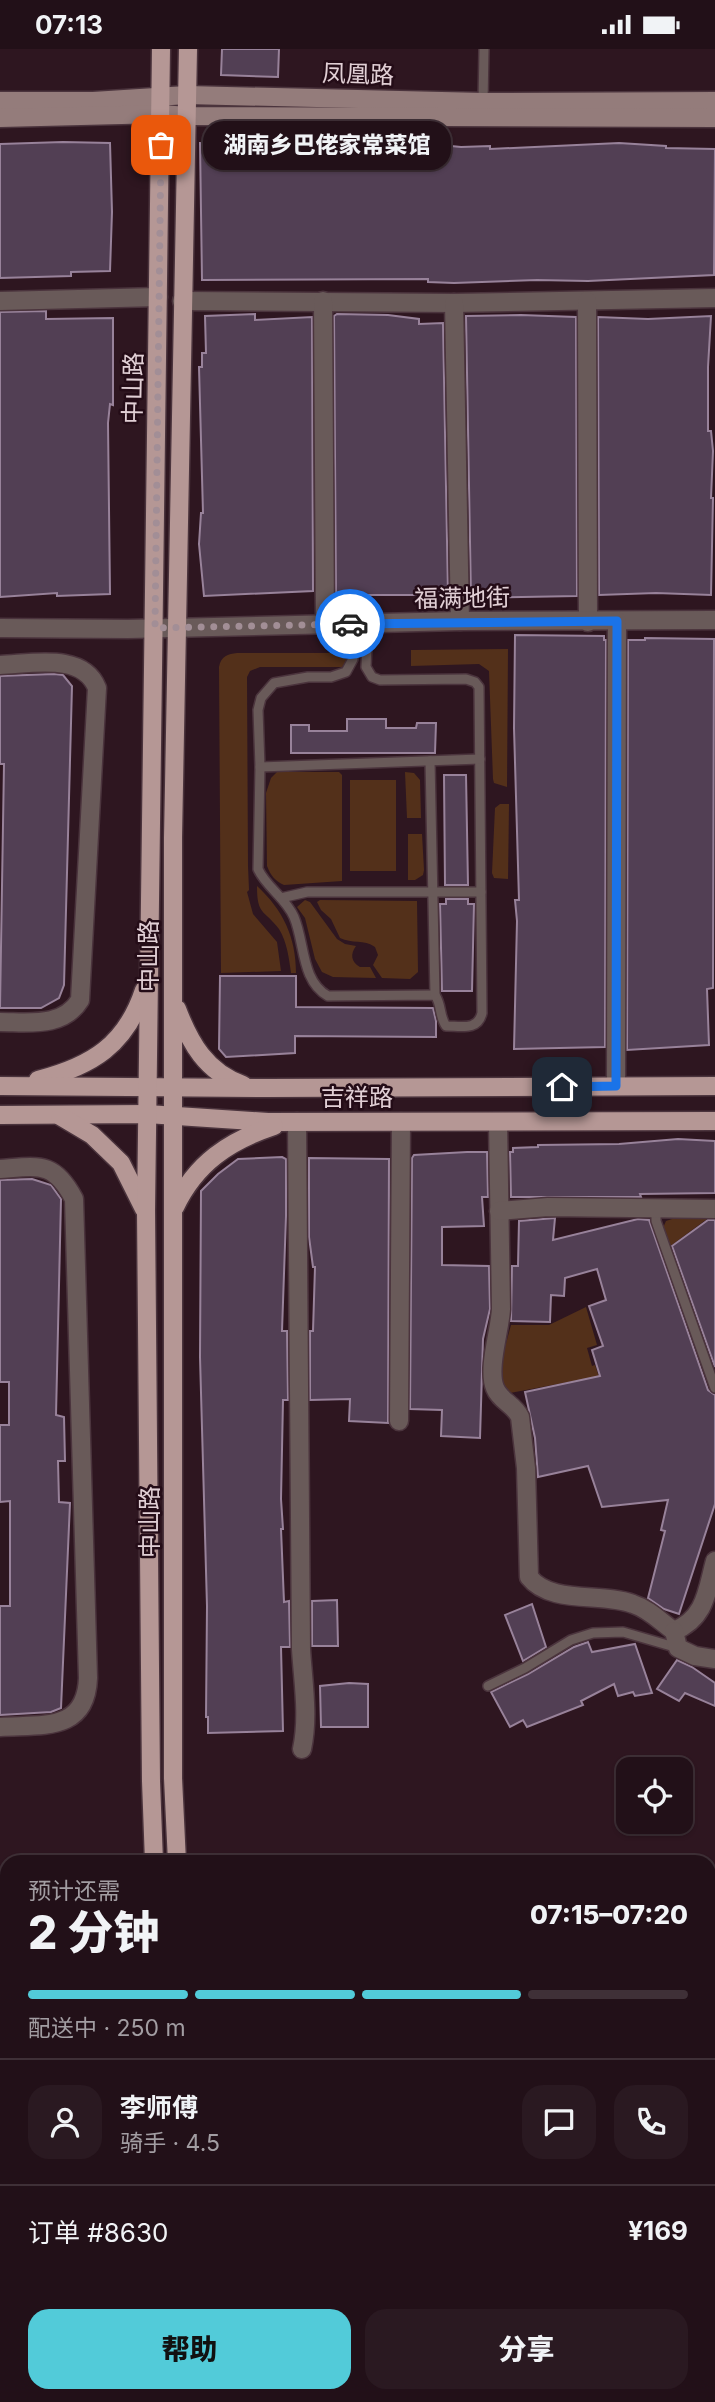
<!DOCTYPE html>
<html lang="zh">
<meta charset="utf-8">
<style>
body{margin:0;font-family:Inter,"Noto Sans SC",sans-serif;background:#2a1921;color:#f1f3f6;height:100vh;display:flex;flex-direction:column;font-size:26px;white-space:nowrap}
*{box-sizing:border-box;margin:0}
p{font-size:23px;color:#a29da2}
.icon{flex:none;width:38px;height:38px;fill:none;stroke:currentColor;stroke-width:2;stroke-linecap:round;stroke-linejoin:round}
.map{position:relative;flex:1;overflow:hidden}
.details{position:absolute;left:0px;top:1806px;width:716px;height:548px;display:flex;flex-direction:column;background:#221018;border-radius:21px 21px 0 0;box-shadow:0 2px 5px #0004,0 0 0 2px #3f3037}
.details>*{flex:none}
.controls{position:absolute;left:616px;top:1708px;display:grid;gap:14px}
.controls a{display:grid;place-items:center;width:77px;height:77px;border-radius:14px;background:#221018;box-shadow:0 2px 5px #0004,0 0 0 2px #3f3037;font-size:35px}
.pin{position:absolute;display:grid;place-items:center;width:60px;height:60px;color:#fff;margin:-30px;border-radius:14px;box-shadow:0 4px 10px #0006}
.courier{position:absolute;display:grid;place-items:center;width:70px;height:70px;margin:-35px;border:5px solid #1a73e8;border-radius:50%;background:#fff;color:#222;box-shadow:0 2px 9px #0007}
.bubble{position:absolute;height:49px;border-radius:21px;background:#221018;box-shadow:0 2px 5px #0004,0 0 0 2px #3f3037;font-size:23px;font-weight:800;line-height:49px;text-align:center}
.summary em{font-style:normal;font-weight:800}
.summary div{display:flex;flex-direction:column-reverse}
.summary{display:flex;align-items:center;justify-content:space-between;height:119px;padding:0 28px}
h1{font-size:46px;font-weight:800;line-height:52px}
.bar{display:grid;grid-template-columns:repeat(4,1fr);gap:10px 7px;align-content:center;height:84px;padding:0 28px}
.bar i{height:9px;border-radius:5px;background:#3f3037}
.bar .on{background:#52cbd9}
.bar p{grid-column:span 4}
.line{display:flex;align-items:center;gap:18px;padding:0 28px;border-top:2px solid #3f3037}
.line div{flex:1}
.round{display:grid;place-items:center;flex:none;width:74px;height:74px;border-radius:21px;background:#2a1921}
.button{display:flex;gap:14px;margin-top:auto;padding:14px 28px}
.button a{flex:1;height:80px;border-radius:21px;background:#52cbd9;color:#111;font-size:28px;font-weight:800;line-height:80px;text-align:center}
.button a+a{background:#2a1921;color:#f1f3f6}
.status{display:flex;justify-content:space-between;align-items:center;height:49px;padding:0 35px;background:#221018;direction:ltr}
.status svg{height:19px;fill:currentColor}
.map>svg:first-child{display:block}
.green{fill:#53301a}
.water{fill:#13022f}
.building{fill:#523f54;stroke:#98829a;stroke-width:2}
.lines{fill:none;stroke-linecap:round;stroke-linejoin:round}
.lane-casing{stroke:#4b343d;stroke-width:12}
.street-casing{stroke:#4b343d;stroke-width:21}
.secondary-casing{stroke:#4b343d;stroke-width:21}
.primary-casing{stroke:#4b343d;stroke-width:21}
.lane{stroke:#695a59;stroke-width:9}
.street{stroke:#695a59;stroke-width:18}
.secondary{stroke:#947c7b;stroke-width:18}
.primary{stroke:#b59795;stroke-width:18}
.done{stroke:#a28e96;stroke-width:7;stroke-dasharray:0 12.6}
.route{stroke:#1a73e8;stroke-width:9}
.labels{text-anchor:middle;dominant-baseline:central;stroke-width:5;stroke-linejoin:round;paint-order:stroke}
.street-label{font-size:24px;fill:#e1cfd5;stroke:#240c17}
</style>
<div class="status"><b>07:13</b><svg viewBox="0 0 49 12"><path d="M0 12V9h3v3zM5 12V6h3v6zM10 12V3h3v9zM15 12V0h3v12zM26 1h20v11H26zM47 4h2v5h-2z"/></svg></div>
<div class="map">
<svg width="715" height="2353" viewBox="0 0 715 2353">
<rect width="100%" height="100%" fill="#2e1620"/>
<!-- green -->
<g class="green">
<path d="M508,600L507,738L494,734L493,730L489,622L479,615L411,617V601Z"/>
<path d="M237,604H348V611L342,618H260L250,622L247,628L248,817L249,841L247,843L253,865L277,893L281,922L221,924L219,618C221,607 228,605 237,604Z"/>
<path d="M277,723H339L342,726V832L284,836C275,832 271,827 267,817L266,744L271,729Z"/>
<path d="M405,723L414,724L420,731L421,769H407Z"/>
<rect x="350" y="731" width="46" height="91"/>
<path d="M500,755H509L508,830L494,829L492,824L495,759Z"/>
<path d="M408,785H422L424,821L423,826L415,831H408Z"/>
<path d="M257,837C283,861 296,888 296,924H291C289,909 287,893 279,880C264,860 257,867 257,837Z"/>
<path d="M305,851L310,853L337,890L345,895L356,897C350,905 351,913 360,918H370L376,929L333,928L322,923L315,910L305,869L297,858Z"/>
<path d="M320,851L417,852L418,923L410,930L382,929L373,916L378,906L375,898C364,890 352,895 340,889L331,870L321,861L317,853Z"/>
<path d="M711,1167L669,1198L662,1181L666,1172L678,1168Z"/>
<path d="M586,1258L597,1296L587,1299L592,1317L595,1316L600,1331L581,1336L579,1331L510,1344L504,1339L500,1316L511,1276H549Z"/>
<path d="M7,2033V2173H0V2034Z"/>
<path d="M715,2115V2164L709,2177V2128Z"/>
<path d="M601,2347H631L627,2353H597Z"/>
</g>
<!-- water -->
<g class="water">
<path d="M715,2179V2331L709,2342V2192Z"/>
<path d="M638,2347H706L702,2353H634Z"/>
</g>
<!-- building -->
<g class="building">
<path d="M222,0H279L278,28L221,26Z"/>
<path d="M63,93L110,94L112,163L110,222L71,223V227L0,229V95Z"/>
<path d="M218,93L360,98L390,94L431,95L461,98L490,97V100L619,94L666,97V99L715,100L714,226L588,232L537,231L454,234L428,233V230L202,231L200,94L218,95Z"/>
<path d="M46,262V270L113,269V356L110,355L108,374L110,545L57,547V544L0,548V263Z"/>
<path d="M255,265V271L312,268L313,542L204,547L199,495L201,464H203L199,318H202V304H206L205,267Z"/>
<path d="M337,265L388,266L419,270V275L443,274L448,546H336L334,267Z"/>
<path d="M521,266L576,268L577,547L471,549L466,267Z"/>
<path d="M711,267L708,318V382H711L713,402L711,449H713L711,546L656,544L599,546L598,268L648,270Z"/>
<path d="M515,586L604,587V591H606L605,998L514,1000L517,872L515,851H519L514,679Z"/>
<path d="M645,589L714,590L713,939L707,940L709,996L627,1001L628,591H645Z"/>
<path d="M54,625L63,626L72,637L64,936L59,949L41,959H0L4,715H0V627Z"/>
<path d="M347,670H386V679H416L417,674H436L435,704H291V676H309V682H347Z"/>
<path d="M444,726H466L468,836H445Z"/>
<path d="M446,850H468V855H474L472,942H442L440,855H446Z"/>
<path d="M220,927H296V958L433,959L436,972V988L295,987V1004L226,1008L219,1000Z"/>
<path d="M678,1090L715,1092V1144L640,1145L641,1148H511L510,1103H513V1099L538,1098V1096L619,1095Z"/>
<path d="M467,1103H487L488,1148H482L484,1177L442,1178V1216L489,1217L490,1260L483,1290L480,1389L441,1387L442,1361L410,1360L412,1109L414,1106Z"/>
<path d="M282,1108L286,1110V1167L282,1282H287L288,1351H283L281,1450L283,1480H281L284,1553L289,1552L290,1598H281L283,1682L208,1684V1668H206L207,1557L200,1308L201,1142L218,1125L238,1110Z"/>
<path d="M309,1109L389,1110L388,1374L349,1372L350,1350L310,1351V1282H313L315,1218H313L309,1188Z"/>
<path d="M32,1130L51,1136L61,1150L56,1366L64,1368L65,1412H58L59,1453L70,1454L61,1659L51,1663L0,1666V1557H10V1452L0,1453V1376H9V1333H0V1131Z"/>
<path d="M555,1169L553,1191L638,1170L649,1171L708,1341L715,1346V1455L679,1565L664,1560L648,1549L665,1482L661,1481L668,1451L602,1458L588,1417L538,1428L535,1389L525,1343L600,1327L592,1301L603,1297L589,1257L606,1251L597,1220L565,1229L564,1247L551,1246L550,1273L511,1272L512,1217H518L519,1172Z"/>
<path d="M708,1171H715V1318L672,1197Z"/>
<path d="M337,1551L338,1597H312V1552Z"/>
<path d="M532,1555L546,1598L523,1612L505,1566Z"/>
<path d="M588,1593L592,1603L635,1595L652,1644L635,1647L633,1643L618,1647L614,1635L581,1652L583,1656L527,1678L523,1671L510,1678L491,1643L528,1625L574,1598Z"/>
<path d="M677,1611L692,1618L715,1634V1657L685,1644L679,1652L657,1640Z"/>
<path d="M349,1634L368,1635V1678H321L320,1637Z"/>
</g>
<g class="lines">
<defs>
<g id="lane">
<path d="M483,53L484,0"/>
<path d="M351,575L353,610L346,623L331,628H308L274,634L261,649L258,661L260,718L258,820C266,838 286,849 294,868C305,894 301,932 328,947L435,946C442,956 439,967 446,977C461,977 478,982 482,964L479,638L475,633L466,630L380,631L372,628L366,618L368,575"/>
<path d="M430,712L435,946"/>
<path d="M260,718L480,710"/>
<path d="M281,849L307,843H481"/>
<path d="M656,1160V1172L715,1339"/>
<path d="M488,1637L525,1619L571,1591L593,1584L623,1583L678,1599"/>
</g>
<g id="street">
<path d="M0,252L158,248"/>
<path d="M182,252L454,254L715,249"/>
<path d="M323,252L325,575"/>
<path d="M587,252L588,573"/>
<path d="M454,254L460,572"/>
<path d="M0,579L128,580L460,572L715,571"/>
<path d="M0,616C31,615 83,603 97,639L80,951C63,979 29,973 0,973"/>
<path d="M616,1037L617,572"/>
<path d="M297,1073L301,1600C303,1633 309,1667 302,1700"/>
<path d="M498,1073L501,1260C500,1281 487,1320 495,1339C500,1352 514,1355 520,1368L526,1419L529,1528C551,1556 602,1543 633,1555C649,1560 661,1573 674,1582C706,1569 707,1541 715,1512"/>
<path d="M0,1120C39,1117 54,1112 74,1150L88,1629C86,1684 41,1675 0,1678"/>
<path d="M499,1162L548,1158L715,1160"/>
<path d="M399,1372L401,1073"/>
<path d="M674,1582L678,1599L695,1607L715,1610"/>
<path d="M709,1972H715"/>
<path d="M709,2082L715,2070"/>
<path d="M455,2353V2347"/>
<path d="M577,2353L581,2347"/>
</g>
<g id="secondary">
<path d="M0,52H93L187,46L483,53L715,52"/>
<path d="M0,69L162,65L187,67L715,69"/>
</g>
<g id="primary">
<path d="M177,960C190,994 206,1023 243,1036"/>
<path d="M38,1031C92,1017 126,996 144,941"/>
<path d="M0,1037L269,1039L715,1037"/>
<path d="M0,1066L147,1065L268,1073L715,1072"/>
<path d="M60,1067L92,1086L121,1114L144,1160"/>
<path d="M175,1158C196,1114 229,1092 274,1077"/>
<path d="M154,1813L151,1732L146,1162L161,0"/>
<path d="M177,1813L173,1729V789L188,0"/>
<path d="M265,2347V2353"/>
<path d="M287,2353L288,2347"/>
</g>
</defs>
<!-- lane casing -->
<use href="#lane" class="lane-casing"/>
<!-- street casing -->
<use href="#street" class="street-casing"/>
<!-- secondary casing -->
<use href="#secondary" class="secondary-casing"/>
<!-- primary casing -->
<use href="#primary" class="primary-casing"/>
<!-- lane -->
<use href="#lane" class="lane"/>
<!-- street -->
<use href="#street" class="street"/>
<!-- secondary -->
<use href="#secondary" class="secondary"/>
<!-- primary -->
<use href="#primary" class="primary"/>
</g>
<g class="lines">
<!-- done -->
<path class="done" d="M161,96L155,579L350,575"/>
<!-- route -->
<path class="route" d="M350,575L617,572L616,1037L562,1038"/>
</g>
<g class="labels">
<!-- street labels -->
<g class="street-label">
<text transform="translate(358 25) rotate(2)">凤凰路</text>
<text transform="translate(133 339) rotate(-89)">中山路</text>
<text transform="translate(462 549) rotate(-1)">福满地街</text>
<text transform="translate(148 907) rotate(-90)">中山路</text>
<text x="357" y="1048">吉祥路</text>
<text transform="translate(149 1473) rotate(-90)">中山路</text>
</g>
</g>
</svg>
<div class="controls">
<a><svg class="icon" aria-label="locate" viewBox="0 0 24 24"><circle cx="12" cy="12" r="6"/><path d="M12 2v4M12 18v4M2 12h4M18 12h4"/></svg></a>
</div>
<div class="pin" style="left:161px;top:96px;background:#ea580c"><svg class="icon" aria-label="bag" viewBox="0 0 24 24"><path d="M5 8h14l-1 12H6zM9 8a3 3 0 0 1 6 0"/></svg></div>
<div class="pin" style="left:562px;top:1038px;background:#1f2937"><svg class="icon" aria-label="home" viewBox="0 0 24 24"><path d="M3 11l9-7 9 7M6 9v11h12V9"/></svg></div>
<div class="courier" style="left:350px;top:575px"><svg class="icon" aria-label="car" viewBox="0 0 24 24"><path d="M5 17H2v-5l4-1 3-4h7l3 4 3 1v5h-3M9 17h6M6 11h13"/><circle cx="7" cy="17" r="2"/><circle cx="17" cy="17" r="2"/></svg></div>
<div class="bubble" style="left:203px;top:72px;width:248px">湖南乡巴佬家常菜馆</div>
<section class="details">
<div class="summary"><div><h1>2 分钟</h1><p>预计还需</p></div><em>07:15–07:20</em></div>
<div class="bar"><i class="on"></i><i class="on"></i><i class="on"></i><i></i><p>配送中 · 250 m</p></div>
<div class="line" style="height:126px"><a class="round"><svg class="icon" aria-label="person" viewBox="0 0 24 24"><circle cx="12" cy="8" r="4"/><path d="M4 21q1-7 8-7t8 7"/></svg></a><div><b>李师傅</b><p>骑手 · 4.5</p></div><a class="round"><svg class="icon" aria-label="chat" viewBox="0 0 24 24"><path d="M4 5h16v11H9l-5 4z"/></svg></a><a class="round"><svg class="icon" aria-label="phone" viewBox="0 0 24 24"><path d="M5 4h4l2 5-3 2q2 4 5 5l2-3 5 2v4C11 20 4 13 5 4z"/></svg></a></div>
<div class="line" style="height:91px"><div>订单 #8630</div><b>¥169</b></div>
<div class="button"><a>帮助</a><a>分享</a></div>
</section>
</div>
